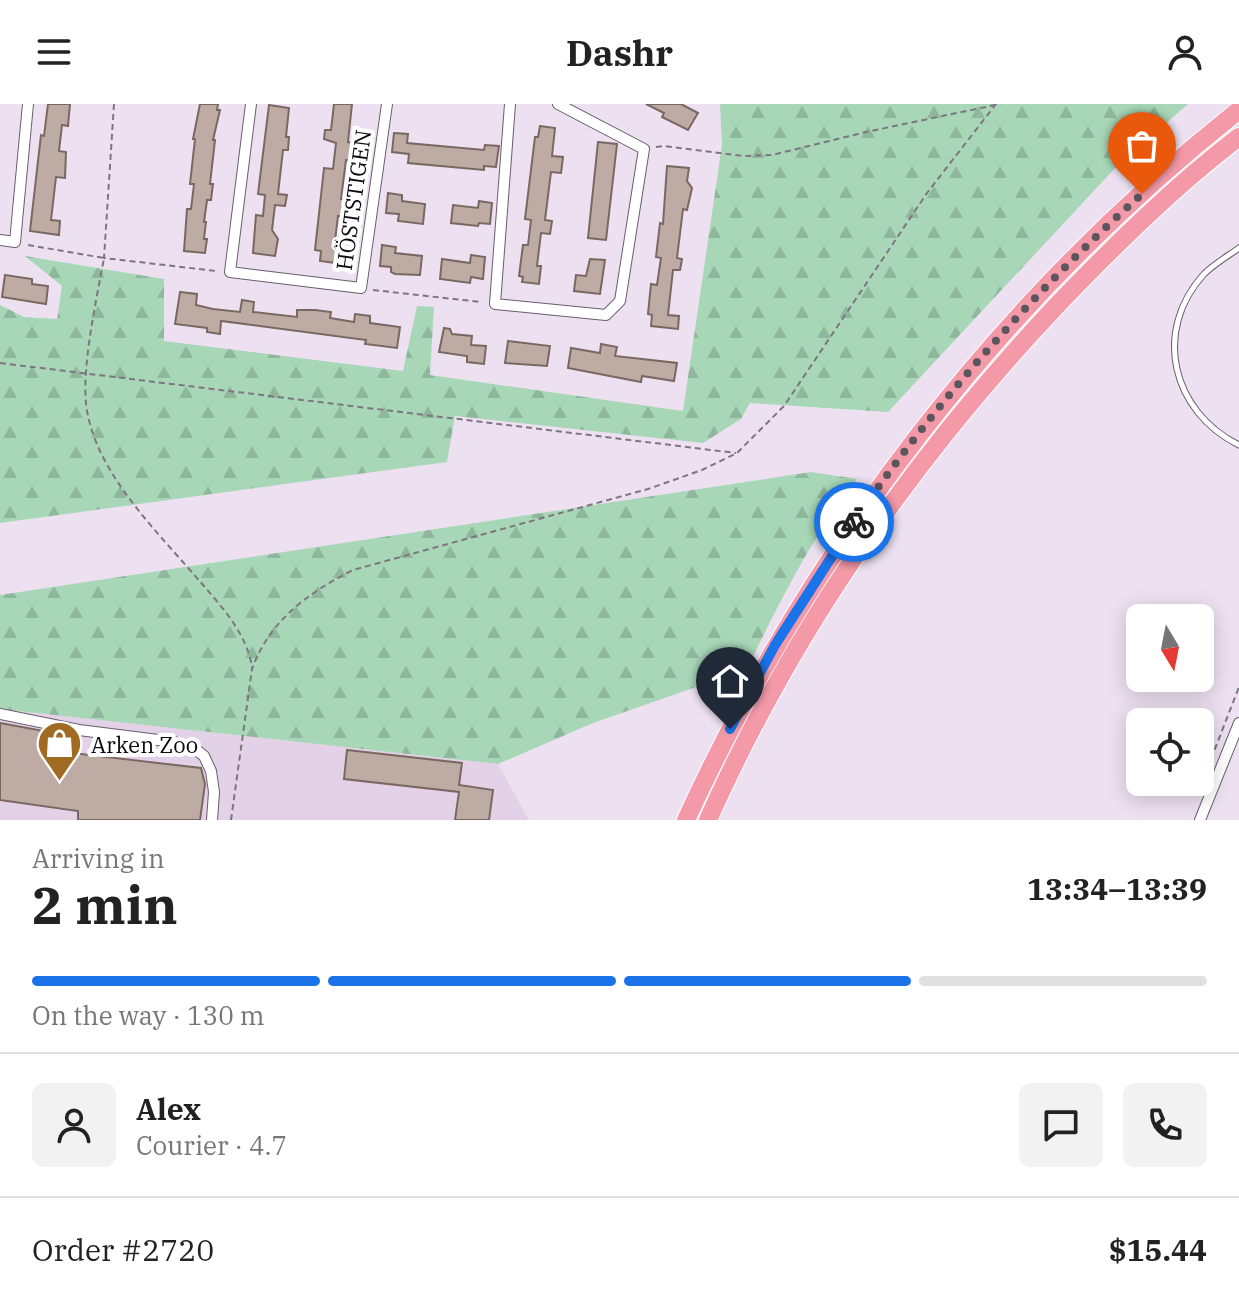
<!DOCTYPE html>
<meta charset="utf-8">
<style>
body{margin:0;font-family:"IBM Plex Serif",serif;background:#f2f2f2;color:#222;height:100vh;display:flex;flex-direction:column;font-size:30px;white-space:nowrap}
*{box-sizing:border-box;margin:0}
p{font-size:26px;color:#767676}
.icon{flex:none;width:44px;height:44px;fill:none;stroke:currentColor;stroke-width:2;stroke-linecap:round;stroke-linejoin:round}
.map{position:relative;height:716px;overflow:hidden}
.side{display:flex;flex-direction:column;background:#fff;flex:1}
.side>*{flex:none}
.needle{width:52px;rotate:170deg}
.controls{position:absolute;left:1126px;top:500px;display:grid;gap:16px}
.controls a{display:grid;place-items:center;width:88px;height:88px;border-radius:12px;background:#fff;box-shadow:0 4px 20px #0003;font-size:40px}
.pin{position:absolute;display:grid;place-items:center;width:68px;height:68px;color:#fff;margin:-82px -34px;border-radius:50% 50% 50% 0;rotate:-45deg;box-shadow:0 0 8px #0007}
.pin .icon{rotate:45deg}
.courier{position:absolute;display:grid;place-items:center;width:80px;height:80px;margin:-40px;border:6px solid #1a73e8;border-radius:50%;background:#fff;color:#222;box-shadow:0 2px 10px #0007}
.head em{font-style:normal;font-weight:800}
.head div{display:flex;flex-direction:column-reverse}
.head{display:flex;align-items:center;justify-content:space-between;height:136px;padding:0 32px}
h1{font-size:52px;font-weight:800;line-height:60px}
.bar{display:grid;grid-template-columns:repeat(4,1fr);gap:12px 8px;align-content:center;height:96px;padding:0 32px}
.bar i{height:10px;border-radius:6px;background:#e0e0e0}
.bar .selected{background:#1a73e8}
.bar p{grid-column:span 4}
.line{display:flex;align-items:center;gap:20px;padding:0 32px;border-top:2px solid #e0e0e0}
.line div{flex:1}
.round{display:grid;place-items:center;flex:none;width:84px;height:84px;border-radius:12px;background:#f2f2f2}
header{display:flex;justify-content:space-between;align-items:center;height:104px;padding:0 32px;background:#fff;font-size:36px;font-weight:800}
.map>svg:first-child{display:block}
.built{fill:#e3d2e7}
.forest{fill:url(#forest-firs)}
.building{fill:#beaca4;stroke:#796861;stroke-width:2}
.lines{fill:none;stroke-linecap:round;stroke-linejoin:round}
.lane-casing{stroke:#685e6b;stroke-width:7}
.street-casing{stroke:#685e6b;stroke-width:12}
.highway-casing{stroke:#fff;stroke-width:20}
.path{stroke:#7d7580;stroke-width:2;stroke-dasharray:6 4;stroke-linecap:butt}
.lane{stroke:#fff;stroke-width:5}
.street{stroke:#fff;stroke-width:10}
.highway{stroke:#f499a8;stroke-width:18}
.done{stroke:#5b555e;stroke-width:8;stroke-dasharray:0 14.4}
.route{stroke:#1a73e8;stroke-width:10}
.labels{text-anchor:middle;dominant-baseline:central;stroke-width:8;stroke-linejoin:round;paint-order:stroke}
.street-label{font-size:22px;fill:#0d0a0f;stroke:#fff}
.poi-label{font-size:22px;fill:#0d0a0f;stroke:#fff;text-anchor:start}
</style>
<header><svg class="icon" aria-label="menu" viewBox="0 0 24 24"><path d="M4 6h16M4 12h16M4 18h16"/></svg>Dashr<svg class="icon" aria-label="person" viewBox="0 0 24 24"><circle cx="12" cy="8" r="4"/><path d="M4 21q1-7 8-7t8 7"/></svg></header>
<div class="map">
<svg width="1239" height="716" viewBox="0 0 1239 716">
<defs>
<pattern id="forest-firs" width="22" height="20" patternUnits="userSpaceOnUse" patternTransform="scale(2)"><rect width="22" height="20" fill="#a8d7b7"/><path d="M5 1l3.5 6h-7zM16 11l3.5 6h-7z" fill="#8fb79c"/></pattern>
</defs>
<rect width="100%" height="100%" fill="#ede1f1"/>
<!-- built -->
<path class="built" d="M0,605L498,660L529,716H0Z"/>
<!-- forest -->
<g class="forest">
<path d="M720,0H1188L1117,62L888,308L750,299L741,315L703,339L455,312L447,358L0,419V201L24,213L57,215L62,182L25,152L164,175V237L403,267L417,202L434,203L430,271L683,307L722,41Z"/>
<path d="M811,368L857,375C803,444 768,523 729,601L696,583L593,619L498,660L0,605V491Z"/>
</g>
<!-- building -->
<g class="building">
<path d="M48,0H70L68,22L62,21L59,47L66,48L65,74L56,73L51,116L60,117L59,131L30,127L41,31L44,32Z"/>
<path d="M200,0H218L217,6H220L213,36H215L210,80H213L211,96H207L204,118H206L204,135H207L205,149L184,147L187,105H191L194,80H190L195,35H193Z"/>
<path d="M334,0H352L348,38L357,39L354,57L346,56L341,95H344V100L353,102L351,114L338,112L334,145L344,146L343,160L320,157L321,147L315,146L324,64L333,65L336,39L324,35L325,26H331Z"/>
<path d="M646,0H681L698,9L688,26L662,13L664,9Z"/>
<path d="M269,1L289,4L286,33H289L288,46H283L278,90L287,91L285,102L275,101L272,126L278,135L275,152L253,149L256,111L263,112L265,91L258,90Z"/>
<path d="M540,22L555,24L552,52L563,53L561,69L551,68L545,116L552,117L550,130L541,129L537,162H541L539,180L522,178L523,173L519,172L523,141H528L531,116L525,115L535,33H538Z"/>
<path d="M394,29L408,30L407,39L484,46L485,41L499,42L496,63L484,62V66L408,59L409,50L392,48Z"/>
<path d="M598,38L617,40L606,136L588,134Z"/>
<path d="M667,62L689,64L687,77L692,84L687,106L683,105L677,154L682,155L680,166H673L668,211L679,212L678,225L651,222L652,211L648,210L651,180L657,181L661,154L656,153L660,119L663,120Z"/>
<path d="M388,89L402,91V97L425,100L423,120L398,117L399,110L386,109Z"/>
<path d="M479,97L492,99L490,120L479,119L478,122L451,119L453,101L478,104Z"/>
<path d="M382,141L396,143L395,149L422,152L420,171L395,170L391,168V163L380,162Z"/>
<path d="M471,151L485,153L483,175L471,173L470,179L440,175L442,155L470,159Z"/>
<path d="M590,155L605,156L600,190L574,187L576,171L586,172Z"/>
<path d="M5,171L32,175V180L48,182L46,200L2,193Z"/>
<path d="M180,188L197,190L196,201L213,205L240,208L242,196L254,198L253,208L297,213V206H315L331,208L330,214L354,218L355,210L370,212V219L400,223L397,244L365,240L366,236L221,217L220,230L207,228V224L175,220Z"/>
<path d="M444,224L450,225L452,230L472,232L471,241L486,242L484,260L467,258V252L439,248Z"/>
<path d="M508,237L550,242L547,262L505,259Z"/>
<path d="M601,240L617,243L615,252L677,259L674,277L642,272L641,278L568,264L571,244L600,249Z"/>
<path d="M0,619L49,628L46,646L201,664L205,680L200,716H78V707L0,696Z"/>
<path d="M347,646L462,659L459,681L493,686L489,716H455L459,688L344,675Z"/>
</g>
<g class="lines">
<defs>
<path id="lane" d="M1239,144C1228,152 1214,160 1204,170C1152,227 1172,308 1239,341"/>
<g id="street">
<path d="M251,0L230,168L361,184L387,0"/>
<path d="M510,0L495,200L606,211L620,197L644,45L558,0"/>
<path d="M0,136L15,138L28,0"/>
<path d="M0,610L79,626L174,638L194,644L204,652L211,667L214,688L212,716"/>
<path d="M1200,716L1239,619"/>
</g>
<g id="highway">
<path d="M686,716C812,441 1002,194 1239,6"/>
<path d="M708,716C794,523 916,350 1061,197C1117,139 1175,82 1239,33"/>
</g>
</defs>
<!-- lane casing -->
<use href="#lane" class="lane-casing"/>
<!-- street casing -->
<use href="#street" class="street-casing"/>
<!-- highway casing -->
<use href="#highway" class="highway-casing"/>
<!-- path -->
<g class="path">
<path d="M114,0L104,154L216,167"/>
<path d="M656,43L663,42L743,52L772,51L866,28L995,1"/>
<path d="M28,141L104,154C97,193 82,260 86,299C93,368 160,430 203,481C223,504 248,532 252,564"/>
<path d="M373,186L481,198"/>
<path d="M0,259L736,349"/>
<path d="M1211,655L1239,583"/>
<path d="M231,716L252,565C270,516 308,489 353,466L648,385L702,366L737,349L784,302L927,89L996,0H1001"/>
</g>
<!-- lane -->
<use href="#lane" class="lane"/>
<!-- street -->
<use href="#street" class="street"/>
<!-- highway -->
<use href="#highway" class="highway"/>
</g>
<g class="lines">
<!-- done -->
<path class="done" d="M854,418C933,301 1037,184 1142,90"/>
<!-- route -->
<path class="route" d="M730,625L775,541L854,418"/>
</g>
<!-- icons -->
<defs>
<symbol id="shop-pin" viewBox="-11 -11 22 30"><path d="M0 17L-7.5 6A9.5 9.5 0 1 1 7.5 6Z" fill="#9f6b22" stroke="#fff"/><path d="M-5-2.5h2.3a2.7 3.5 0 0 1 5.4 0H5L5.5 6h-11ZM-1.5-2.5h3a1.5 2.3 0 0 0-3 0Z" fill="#fff"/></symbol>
</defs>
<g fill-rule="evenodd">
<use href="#shop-pin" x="34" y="614" width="51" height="69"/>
</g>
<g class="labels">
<!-- street labels -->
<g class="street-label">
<text transform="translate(353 96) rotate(-82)">HÖSTSTIGEN</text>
</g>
<!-- poi labels -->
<g class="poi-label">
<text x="91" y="640">Arken Zoo</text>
</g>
</g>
</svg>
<div class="controls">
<a><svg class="needle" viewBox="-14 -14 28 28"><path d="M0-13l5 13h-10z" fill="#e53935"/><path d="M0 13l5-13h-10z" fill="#767676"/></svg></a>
<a><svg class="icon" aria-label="locate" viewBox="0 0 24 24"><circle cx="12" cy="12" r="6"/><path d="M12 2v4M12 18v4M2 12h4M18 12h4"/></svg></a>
</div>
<div class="pin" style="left:1142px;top:90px;background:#ea580c"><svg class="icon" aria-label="bag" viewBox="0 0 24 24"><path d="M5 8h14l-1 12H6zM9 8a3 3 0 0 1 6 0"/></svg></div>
<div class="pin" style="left:730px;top:625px;background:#1f2937"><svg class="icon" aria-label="home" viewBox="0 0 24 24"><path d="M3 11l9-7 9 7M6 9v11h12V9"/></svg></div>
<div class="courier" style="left:854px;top:418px"><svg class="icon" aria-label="bike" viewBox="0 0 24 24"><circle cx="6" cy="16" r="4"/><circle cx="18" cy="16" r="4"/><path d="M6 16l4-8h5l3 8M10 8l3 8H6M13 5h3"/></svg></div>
</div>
<section class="side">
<div class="head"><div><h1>2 min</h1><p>Arriving in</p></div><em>13:34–13:39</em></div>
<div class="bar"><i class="selected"></i><i class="selected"></i><i class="selected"></i><i></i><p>On the way · 130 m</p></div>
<div class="line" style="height:144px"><a class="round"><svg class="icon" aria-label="person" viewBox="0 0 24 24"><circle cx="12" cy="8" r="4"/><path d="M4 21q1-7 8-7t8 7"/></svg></a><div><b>Alex</b><p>Courier · 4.7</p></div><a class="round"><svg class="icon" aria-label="chat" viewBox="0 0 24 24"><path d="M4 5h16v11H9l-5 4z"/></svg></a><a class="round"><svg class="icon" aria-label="phone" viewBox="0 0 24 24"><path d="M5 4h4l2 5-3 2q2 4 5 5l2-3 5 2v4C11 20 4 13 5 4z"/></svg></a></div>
<div class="line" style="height:104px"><div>Order #2720</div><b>$15.44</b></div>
</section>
